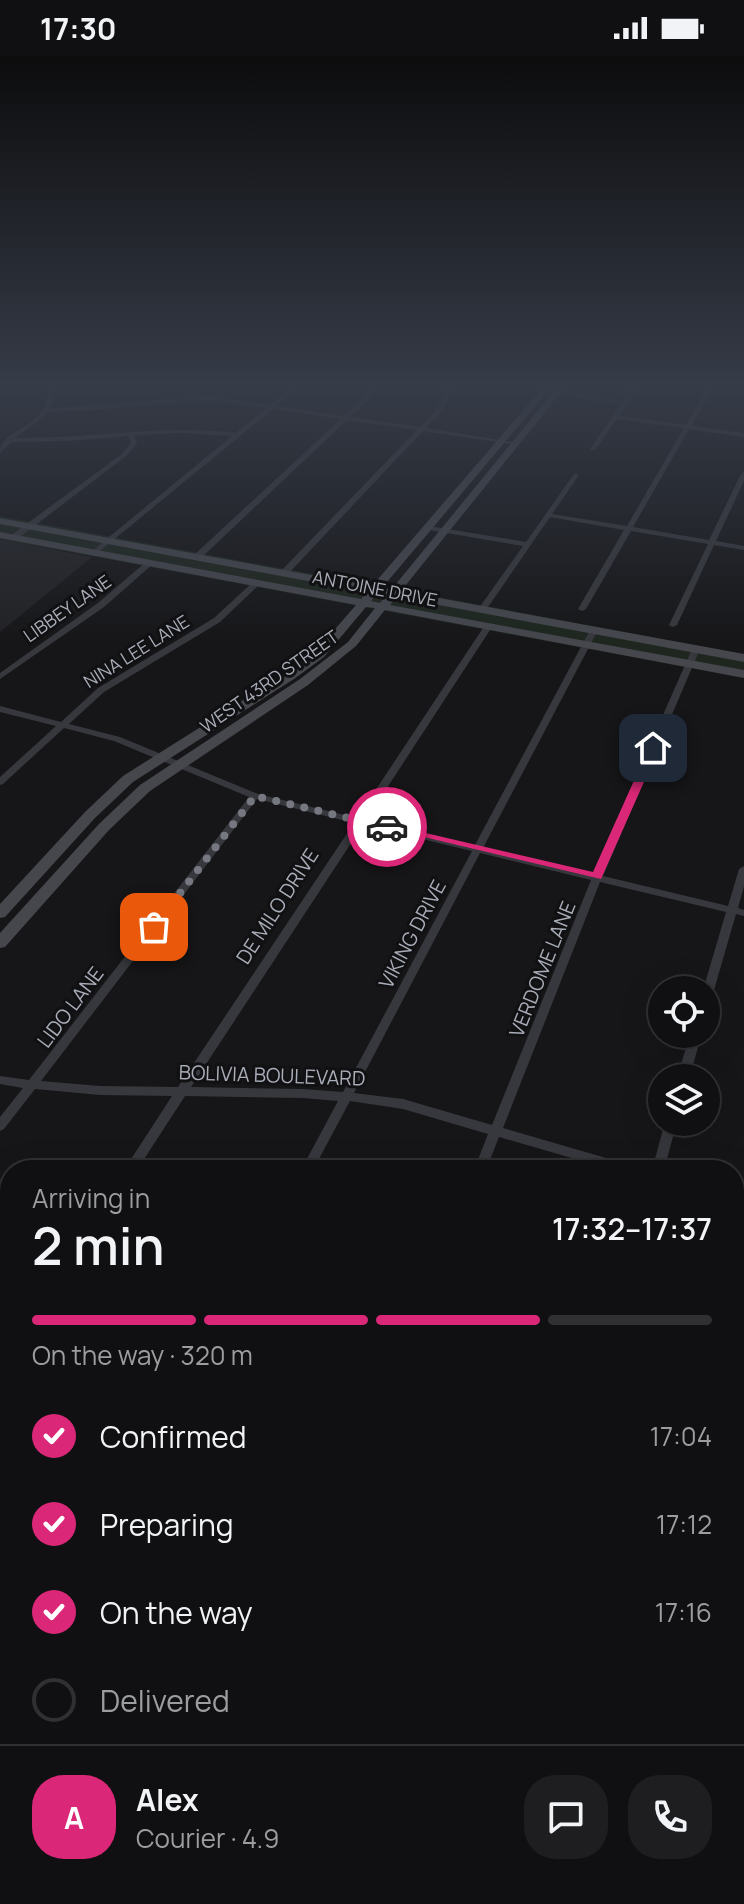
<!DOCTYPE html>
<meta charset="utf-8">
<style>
body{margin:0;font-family:Manrope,sans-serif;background:#1e1e20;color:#f1f3f6;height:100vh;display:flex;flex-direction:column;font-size:30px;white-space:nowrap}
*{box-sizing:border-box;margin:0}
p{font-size:26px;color:#9c9d9f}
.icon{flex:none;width:44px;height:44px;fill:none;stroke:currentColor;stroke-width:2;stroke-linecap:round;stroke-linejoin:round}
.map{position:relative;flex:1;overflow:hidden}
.details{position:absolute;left:0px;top:1104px;width:744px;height:744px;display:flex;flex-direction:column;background:#101012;border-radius:32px 32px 0 0;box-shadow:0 8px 32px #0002,0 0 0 2px #303032}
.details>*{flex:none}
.buttons{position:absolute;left:648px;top:920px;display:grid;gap:16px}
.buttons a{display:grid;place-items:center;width:72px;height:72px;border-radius:50%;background:#101012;box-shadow:0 8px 32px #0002,0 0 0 2px #303032;font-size:40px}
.pin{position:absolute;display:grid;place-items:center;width:68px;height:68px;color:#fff;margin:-34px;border-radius:16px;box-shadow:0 4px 12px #0006}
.courier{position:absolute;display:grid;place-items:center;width:80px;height:80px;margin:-40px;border:6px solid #db2777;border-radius:50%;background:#fff;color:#222;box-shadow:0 2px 10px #0007}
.overview em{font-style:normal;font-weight:600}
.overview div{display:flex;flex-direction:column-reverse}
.overview{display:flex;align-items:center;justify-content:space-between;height:136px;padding:0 32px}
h1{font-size:52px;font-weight:600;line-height:60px}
.bar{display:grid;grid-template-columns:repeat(4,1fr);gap:12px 8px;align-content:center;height:96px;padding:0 32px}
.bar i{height:10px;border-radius:6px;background:#303032}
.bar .active{background:#db2777}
.bar p{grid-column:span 4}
.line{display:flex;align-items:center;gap:20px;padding:0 32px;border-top:2px solid #303032}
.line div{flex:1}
.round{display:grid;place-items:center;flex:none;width:84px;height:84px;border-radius:32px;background:#1e1e20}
ol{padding:0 32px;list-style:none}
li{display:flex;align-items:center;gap:24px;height:88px}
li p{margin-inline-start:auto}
li .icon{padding:8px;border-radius:50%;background:#db2777;color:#fff;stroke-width:4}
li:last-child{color:#9c9d9f}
li i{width:44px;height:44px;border:4px solid #303032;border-radius:50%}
.status{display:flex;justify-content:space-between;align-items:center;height:56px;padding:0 40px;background:#101012;direction:ltr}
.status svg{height:22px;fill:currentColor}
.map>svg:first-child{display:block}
.built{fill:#222225}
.green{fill:#1e261f}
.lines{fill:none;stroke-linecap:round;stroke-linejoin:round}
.street{fill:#37383d;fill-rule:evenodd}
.secondary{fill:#45474d;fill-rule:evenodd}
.rail{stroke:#4a4c52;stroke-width:5;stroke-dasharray:15 12;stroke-linecap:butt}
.route{fill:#db2777}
.done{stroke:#757880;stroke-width:8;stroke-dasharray:0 14.4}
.labels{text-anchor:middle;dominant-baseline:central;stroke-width:6;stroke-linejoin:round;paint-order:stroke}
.far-street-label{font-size:18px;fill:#a8adb8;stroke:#111113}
.street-label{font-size:20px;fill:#a8adb8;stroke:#111113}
</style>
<div class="status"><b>17:30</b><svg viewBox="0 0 49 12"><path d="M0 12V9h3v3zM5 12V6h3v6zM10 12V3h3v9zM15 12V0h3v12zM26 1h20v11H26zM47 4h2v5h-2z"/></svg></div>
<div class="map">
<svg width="744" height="1848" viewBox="0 0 744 1848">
<rect width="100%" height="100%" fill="#161618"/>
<!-- built -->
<path class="built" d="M0,483L92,501L0,576Z"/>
<!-- green -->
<path class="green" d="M0,460L744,598V622L0,483Z"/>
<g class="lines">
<!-- street -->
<g class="street">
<path d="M48,329H54L55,341L51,352L195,341H216L270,349L295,329H301L276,350L344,360L365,341L372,329H378L369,343L350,361L420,371L437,353L449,329H455L443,354L426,372L519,387L516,389L423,375L287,519H281V515L417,374L347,364L200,503H194V499L341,363L273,353L95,499H92V495L232,380L181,377L134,379L137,387L126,400L16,484H10V480L122,398L131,387L128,380L66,385L11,386L0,397C1,369 51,375 48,329ZM195,345H216L266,352L236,377C162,368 89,383 15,382L36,367L48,356L91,354Z"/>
<path d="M634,329H640L619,360L686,369L709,329H715L691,370L744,377V381L689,373L633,471L709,484L741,418L744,416V425L716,485L744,490V494L714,489L677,569L673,571L669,569L708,488L631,475L586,553L582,555L578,553L624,474L550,461L486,554H480L479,552L523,490L429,474L426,472L429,470L526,486L574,418L576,417L579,419L552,458L627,470L684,372L617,363L595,394H591L590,393L621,348L541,335L544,333L623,345Z"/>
<path d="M147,505L154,507L104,551L0,623V617L98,547Z"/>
<path d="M254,525L261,527L220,566L104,636L69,668L120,681L258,738L357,762L485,569H491L492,571L366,764L475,789L590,574L597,572L598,574L483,792L593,818L692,593L696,591L700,593L603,820L728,850L739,813L744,810V830L738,852L744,854V860L736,858L712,941L706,945V934H703L726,856L600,826L503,1072L630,1109L634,1110L636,1114H613L499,1081L486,1114H474L488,1078L403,1053L350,1045L313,1114H301L338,1045L303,1042L185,1040L137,1114H124L172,1040L100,1039L35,1033L4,1073L0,1075V1061L23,1032L0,1028V1020L29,1024L249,741L114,685L64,672L3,728L0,729V721L56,670L0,656V650L61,666L98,632L214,562ZM257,743L354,767L178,1031L100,1030L41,1025ZM363,769L472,795L343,1036L303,1033L191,1031ZM480,797L591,824L492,1069L403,1043L354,1037Z"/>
<path d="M690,978H702L689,1022H677Z"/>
<path d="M665,1066H677L664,1114H652Z"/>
<path d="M734,1141L744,1144V1154L734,1151Z"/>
<path d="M734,1584L744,1588V1604L734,1600Z"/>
<path d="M175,1838H195L196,1848H176Z"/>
<path d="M421,1838H441L438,1848H418Z"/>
</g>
<!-- secondary -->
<g class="secondary">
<path d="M545,329H553L382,532L391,534L559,329H567L401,535L744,598V606L396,541L390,549L744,614V622L385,554L356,590L308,629L150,735L109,774L5,891L0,892V877L99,768L140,729L300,623L348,586L375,552L366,551L324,601L294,623L133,726L95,762L5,861L0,862V848L85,756L123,720L286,617L316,595L356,549L0,482V476L361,543L367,536L0,468V462L372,530ZM377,538L386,539L380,547L371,545Z"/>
<path d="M744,1189V1240L741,1246L734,1249V1198L737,1191Z"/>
<rect x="0" y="1484" width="10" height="24"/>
<path d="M596,1838H624L622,1848H594Z"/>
</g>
<!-- rail -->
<g class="rail">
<path d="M734,1495L744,1494"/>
<path d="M0,1551L10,1550"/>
</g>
</g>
<!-- sky -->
<linearGradient id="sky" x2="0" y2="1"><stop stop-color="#0c0c0d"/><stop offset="0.56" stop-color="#363c48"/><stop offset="1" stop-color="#363c48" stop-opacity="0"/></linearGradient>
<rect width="744" height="588" fill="url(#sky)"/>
<!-- route -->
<path class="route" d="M650,689L659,692L601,823L382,771L387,768L593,816Z"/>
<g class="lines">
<!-- done -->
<path class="done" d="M154,871L255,740L387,771"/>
</g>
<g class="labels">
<!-- far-street labels -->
<g class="far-street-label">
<text transform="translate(375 532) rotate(11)">ANTOINE DRIVE</text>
<text transform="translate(67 552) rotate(-35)">LIBBEY LANE</text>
<text transform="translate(136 595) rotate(-32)">NINA LEE LANE</text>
<text transform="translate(269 625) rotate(-35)">WEST 43RD STREET</text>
</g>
<!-- street labels -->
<g class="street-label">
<text transform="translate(277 850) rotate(-57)">DE MILO DRIVE</text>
<text transform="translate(412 878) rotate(-62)">VIKING DRIVE</text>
<text transform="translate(542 913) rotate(-68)">VERDOME LANE</text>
<text transform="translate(70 951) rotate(-53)">LIDO LANE</text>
<text transform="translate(272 1019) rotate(2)">BOLIVIA BOULEVARD</text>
</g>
</g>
</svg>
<div class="buttons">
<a><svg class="icon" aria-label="locate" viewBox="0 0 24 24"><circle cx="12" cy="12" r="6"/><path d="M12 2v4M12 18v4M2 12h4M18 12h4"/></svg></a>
<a><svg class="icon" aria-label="layers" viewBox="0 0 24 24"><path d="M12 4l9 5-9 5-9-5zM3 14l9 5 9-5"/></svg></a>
</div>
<div class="pin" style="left:154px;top:871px;background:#ea580c"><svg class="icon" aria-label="bag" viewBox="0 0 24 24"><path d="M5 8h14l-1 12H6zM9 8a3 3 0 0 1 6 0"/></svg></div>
<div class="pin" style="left:653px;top:692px;background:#1f2937"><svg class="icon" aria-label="home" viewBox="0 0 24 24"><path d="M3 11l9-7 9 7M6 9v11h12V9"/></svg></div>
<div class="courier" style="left:387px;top:771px"><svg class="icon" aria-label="car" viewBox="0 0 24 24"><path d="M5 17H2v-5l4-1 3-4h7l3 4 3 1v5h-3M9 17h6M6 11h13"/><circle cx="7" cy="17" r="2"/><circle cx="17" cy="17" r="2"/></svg></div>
<section class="details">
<div class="overview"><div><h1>2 min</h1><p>Arriving in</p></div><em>17:32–17:37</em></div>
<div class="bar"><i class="active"></i><i class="active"></i><i class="active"></i><i></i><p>On the way · 320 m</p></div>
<ol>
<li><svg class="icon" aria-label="check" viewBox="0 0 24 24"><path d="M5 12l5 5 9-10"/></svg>Confirmed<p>17:04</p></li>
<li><svg class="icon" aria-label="check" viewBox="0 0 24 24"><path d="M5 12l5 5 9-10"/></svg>Preparing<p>17:12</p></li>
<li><svg class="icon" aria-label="check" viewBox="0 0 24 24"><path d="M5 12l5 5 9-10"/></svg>On the way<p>17:16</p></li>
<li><i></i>Delivered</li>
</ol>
<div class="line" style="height:144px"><b class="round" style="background:#db2777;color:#fff">A</b><div><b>Alex</b><p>Courier · 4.9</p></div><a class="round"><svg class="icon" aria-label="chat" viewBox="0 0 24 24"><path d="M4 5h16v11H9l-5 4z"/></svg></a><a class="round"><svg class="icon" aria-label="phone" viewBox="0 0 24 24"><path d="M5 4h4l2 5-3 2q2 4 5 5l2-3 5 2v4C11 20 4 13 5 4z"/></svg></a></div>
</section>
</div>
